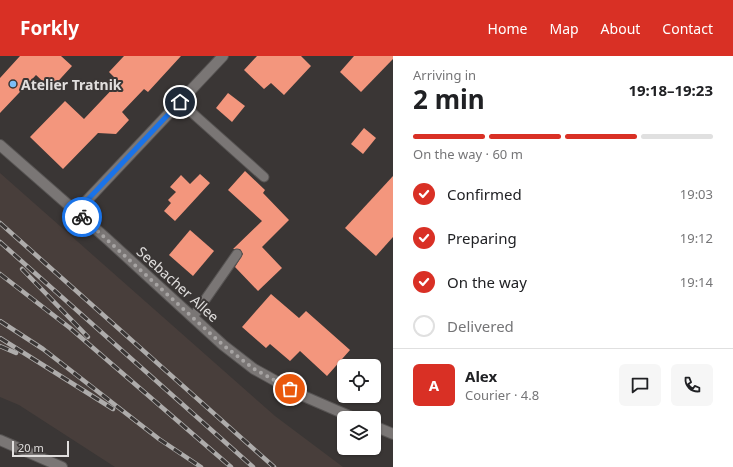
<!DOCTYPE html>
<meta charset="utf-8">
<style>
body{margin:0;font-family:"Noto Sans",sans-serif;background:#f6f6f6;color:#202124;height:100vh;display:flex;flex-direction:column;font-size:15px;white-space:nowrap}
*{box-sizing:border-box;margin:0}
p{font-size:13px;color:#757577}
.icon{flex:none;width:22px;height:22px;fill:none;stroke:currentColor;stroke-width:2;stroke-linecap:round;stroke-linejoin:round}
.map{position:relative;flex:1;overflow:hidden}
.drawer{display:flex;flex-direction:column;background:#fff;width:340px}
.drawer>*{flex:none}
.tools{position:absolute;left:337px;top:303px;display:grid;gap:8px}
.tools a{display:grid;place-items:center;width:44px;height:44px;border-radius:6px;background:#fff;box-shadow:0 1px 3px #0004;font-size:20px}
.scale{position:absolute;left:12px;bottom:10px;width:57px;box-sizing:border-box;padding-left:4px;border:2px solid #e1dfde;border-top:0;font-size:11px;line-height:14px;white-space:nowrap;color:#e1dfde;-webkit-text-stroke:3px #3a3635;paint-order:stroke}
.pin{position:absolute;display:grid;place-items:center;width:34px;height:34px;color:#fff;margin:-17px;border:2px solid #fff;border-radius:50%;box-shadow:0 1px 4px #0007}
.courier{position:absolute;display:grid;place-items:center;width:40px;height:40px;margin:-20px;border:3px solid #1a73e8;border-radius:50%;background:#fff;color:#222;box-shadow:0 1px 5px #0007}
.head em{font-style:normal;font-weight:700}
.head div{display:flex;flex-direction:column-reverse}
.head{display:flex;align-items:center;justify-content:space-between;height:68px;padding:0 20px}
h1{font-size:26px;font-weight:700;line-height:30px}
.bar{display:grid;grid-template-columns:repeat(4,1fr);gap:6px 4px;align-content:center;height:48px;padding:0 20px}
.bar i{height:5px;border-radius:3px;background:#e0e0e0}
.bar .active{background:#d93025}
.bar p{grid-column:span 4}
.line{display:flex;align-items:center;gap:10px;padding:0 20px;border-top:1px solid #e0e0e0}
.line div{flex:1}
.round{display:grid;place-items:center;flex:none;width:42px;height:42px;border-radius:6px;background:#f6f6f6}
ol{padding:0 20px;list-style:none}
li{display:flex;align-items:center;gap:12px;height:44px}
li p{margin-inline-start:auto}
li .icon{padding:4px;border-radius:50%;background:#d93025;color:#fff;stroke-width:4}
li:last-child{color:#757577}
li i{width:22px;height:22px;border:2px solid #e0e0e0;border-radius:50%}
header{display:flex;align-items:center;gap:24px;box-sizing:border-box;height:56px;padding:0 20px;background:#d93025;color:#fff}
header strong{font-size:19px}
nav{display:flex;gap:22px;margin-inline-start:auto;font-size:14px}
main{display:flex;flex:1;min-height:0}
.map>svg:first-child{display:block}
.built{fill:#483e3b}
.building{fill:#f3967d}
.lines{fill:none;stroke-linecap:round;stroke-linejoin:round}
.lane-casing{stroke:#575453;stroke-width:11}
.street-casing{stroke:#575453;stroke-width:12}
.secondary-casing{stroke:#575453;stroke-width:12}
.lane{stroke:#7a7675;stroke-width:9}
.street{stroke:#7a7675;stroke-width:10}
.secondary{stroke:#7a7675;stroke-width:10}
.rail-casing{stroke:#aeacab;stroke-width:4.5}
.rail{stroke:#3a3635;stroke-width:3;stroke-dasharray:9;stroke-linecap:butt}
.done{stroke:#a7a4a3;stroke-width:4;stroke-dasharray:0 7.2}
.route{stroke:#1a73e8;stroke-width:5}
.poi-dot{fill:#7bbef8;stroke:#3a3635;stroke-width:1.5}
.labels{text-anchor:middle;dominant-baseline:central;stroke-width:4;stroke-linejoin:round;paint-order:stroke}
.poi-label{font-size:14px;font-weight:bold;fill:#e1dfde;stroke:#3a3635;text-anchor:start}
.street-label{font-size:14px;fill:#e1dfde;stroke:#3a3635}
</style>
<header>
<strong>Forkly</strong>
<nav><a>Home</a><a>Map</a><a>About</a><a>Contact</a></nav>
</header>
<main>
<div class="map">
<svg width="393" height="411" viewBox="0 0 393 411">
<rect width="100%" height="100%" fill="#3a3635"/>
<!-- built -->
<path class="built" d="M0,117L275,360L343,411H115L19,349L0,341Z"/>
<!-- building -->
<g class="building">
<path d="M20,0H61L72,10L51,33L36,19L0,57V22Z"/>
<path d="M124,0H181L148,36L144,33L122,56L129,64L116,78L98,77L63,113L30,81L65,45L84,63L119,26L109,16Z"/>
<path d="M257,0H301L311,10L284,39L271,27L264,33L244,14Z"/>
<path d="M354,0H393V3L361,36L340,16Z"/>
<path d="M228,37L245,50L232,66L216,52Z"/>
<path d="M364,72L376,82L363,98L351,88Z"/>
<path d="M245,115L265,134L263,137L289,164L262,191L282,212L258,235L235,211L243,198L240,193H233L262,165L228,134Z"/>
<path d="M200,118L210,127L175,165L164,155L171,147L168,144L176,136L170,131L181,119L190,128Z"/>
<path d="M393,120V181L376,200L345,172Z"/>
<path d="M190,174L214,195L193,220L169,199Z"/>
<path d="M271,238L299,262L306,255L350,294L327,320L300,295L290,305L270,288L266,292L242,271Z"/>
</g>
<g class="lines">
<defs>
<g id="lane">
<path d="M180,46L264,121"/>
<path d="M193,261L237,198"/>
</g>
<g id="street">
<path d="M76,156L223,0"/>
<path d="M0,384L62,411"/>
</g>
<g id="secondary">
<path d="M0,89L106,182L223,289L254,313L301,339L354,362"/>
<path d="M374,370L393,378"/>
</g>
</defs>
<!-- lane casing -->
<use href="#lane" class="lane-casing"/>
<!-- street casing -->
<use href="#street" class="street-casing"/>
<!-- secondary casing -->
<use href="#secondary" class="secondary-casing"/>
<!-- lane -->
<use href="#lane" class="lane"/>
<!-- street -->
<use href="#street" class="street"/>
<!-- secondary -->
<use href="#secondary" class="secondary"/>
<defs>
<g id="rail">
<path d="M0,167L274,411"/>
<path d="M0,186L253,411"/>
<path d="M22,213L88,281"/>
<path d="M0,218L70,272L231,411"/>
<path d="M0,265L43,293L159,383L201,411"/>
<path d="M0,282L113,353"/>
<path d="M0,290L16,297"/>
</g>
</defs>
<!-- rail casing -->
<use href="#rail" class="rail-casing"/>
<!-- rail -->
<use href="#rail" class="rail"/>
</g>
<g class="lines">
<!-- done -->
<path class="done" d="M82,161L223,289L254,313L290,333"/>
<!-- route -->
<path class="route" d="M82,161L76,156L180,46"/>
</g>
<!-- markers -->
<circle class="poi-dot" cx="13" cy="28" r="4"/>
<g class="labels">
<!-- poi labels -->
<g class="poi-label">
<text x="21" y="28">Atelier Tratnik</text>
</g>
<!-- street labels -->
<g class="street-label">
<text transform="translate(178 228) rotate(42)">Seebacher Allee</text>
</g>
</g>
</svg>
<div class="tools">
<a><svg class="icon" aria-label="locate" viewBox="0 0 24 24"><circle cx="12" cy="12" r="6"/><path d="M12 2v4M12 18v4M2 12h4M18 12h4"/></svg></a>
<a><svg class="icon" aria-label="layers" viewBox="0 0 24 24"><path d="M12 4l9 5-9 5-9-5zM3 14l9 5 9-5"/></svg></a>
</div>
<div class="scale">20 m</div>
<div class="pin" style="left:290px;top:333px;background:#ea580c"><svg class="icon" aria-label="bag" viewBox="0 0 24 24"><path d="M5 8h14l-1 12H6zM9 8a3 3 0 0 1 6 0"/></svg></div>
<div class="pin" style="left:180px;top:46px;background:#1f2937"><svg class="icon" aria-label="home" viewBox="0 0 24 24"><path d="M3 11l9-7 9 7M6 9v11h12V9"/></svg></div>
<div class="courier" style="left:82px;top:161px"><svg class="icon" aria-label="bike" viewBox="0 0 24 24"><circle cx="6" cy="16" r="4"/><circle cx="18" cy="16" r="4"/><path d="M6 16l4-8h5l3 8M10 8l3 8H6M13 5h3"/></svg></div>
</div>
<section class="drawer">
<div class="head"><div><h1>2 min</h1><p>Arriving in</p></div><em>19:18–19:23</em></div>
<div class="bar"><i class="active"></i><i class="active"></i><i class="active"></i><i></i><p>On the way · 60 m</p></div>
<ol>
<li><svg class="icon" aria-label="check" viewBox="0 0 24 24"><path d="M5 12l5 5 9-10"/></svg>Confirmed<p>19:03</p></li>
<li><svg class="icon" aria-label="check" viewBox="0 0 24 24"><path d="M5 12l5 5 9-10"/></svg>Preparing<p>19:12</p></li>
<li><svg class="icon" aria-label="check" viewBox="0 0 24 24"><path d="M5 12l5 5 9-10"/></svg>On the way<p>19:14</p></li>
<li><i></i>Delivered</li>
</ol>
<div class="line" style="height:72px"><b class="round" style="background:#d93025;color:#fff">A</b><div><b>Alex</b><p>Courier · 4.8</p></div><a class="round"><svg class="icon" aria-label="chat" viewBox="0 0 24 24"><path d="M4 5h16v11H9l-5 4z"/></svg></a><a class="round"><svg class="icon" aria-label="phone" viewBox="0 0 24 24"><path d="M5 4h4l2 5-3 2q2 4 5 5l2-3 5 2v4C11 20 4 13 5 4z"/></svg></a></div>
</section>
</main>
